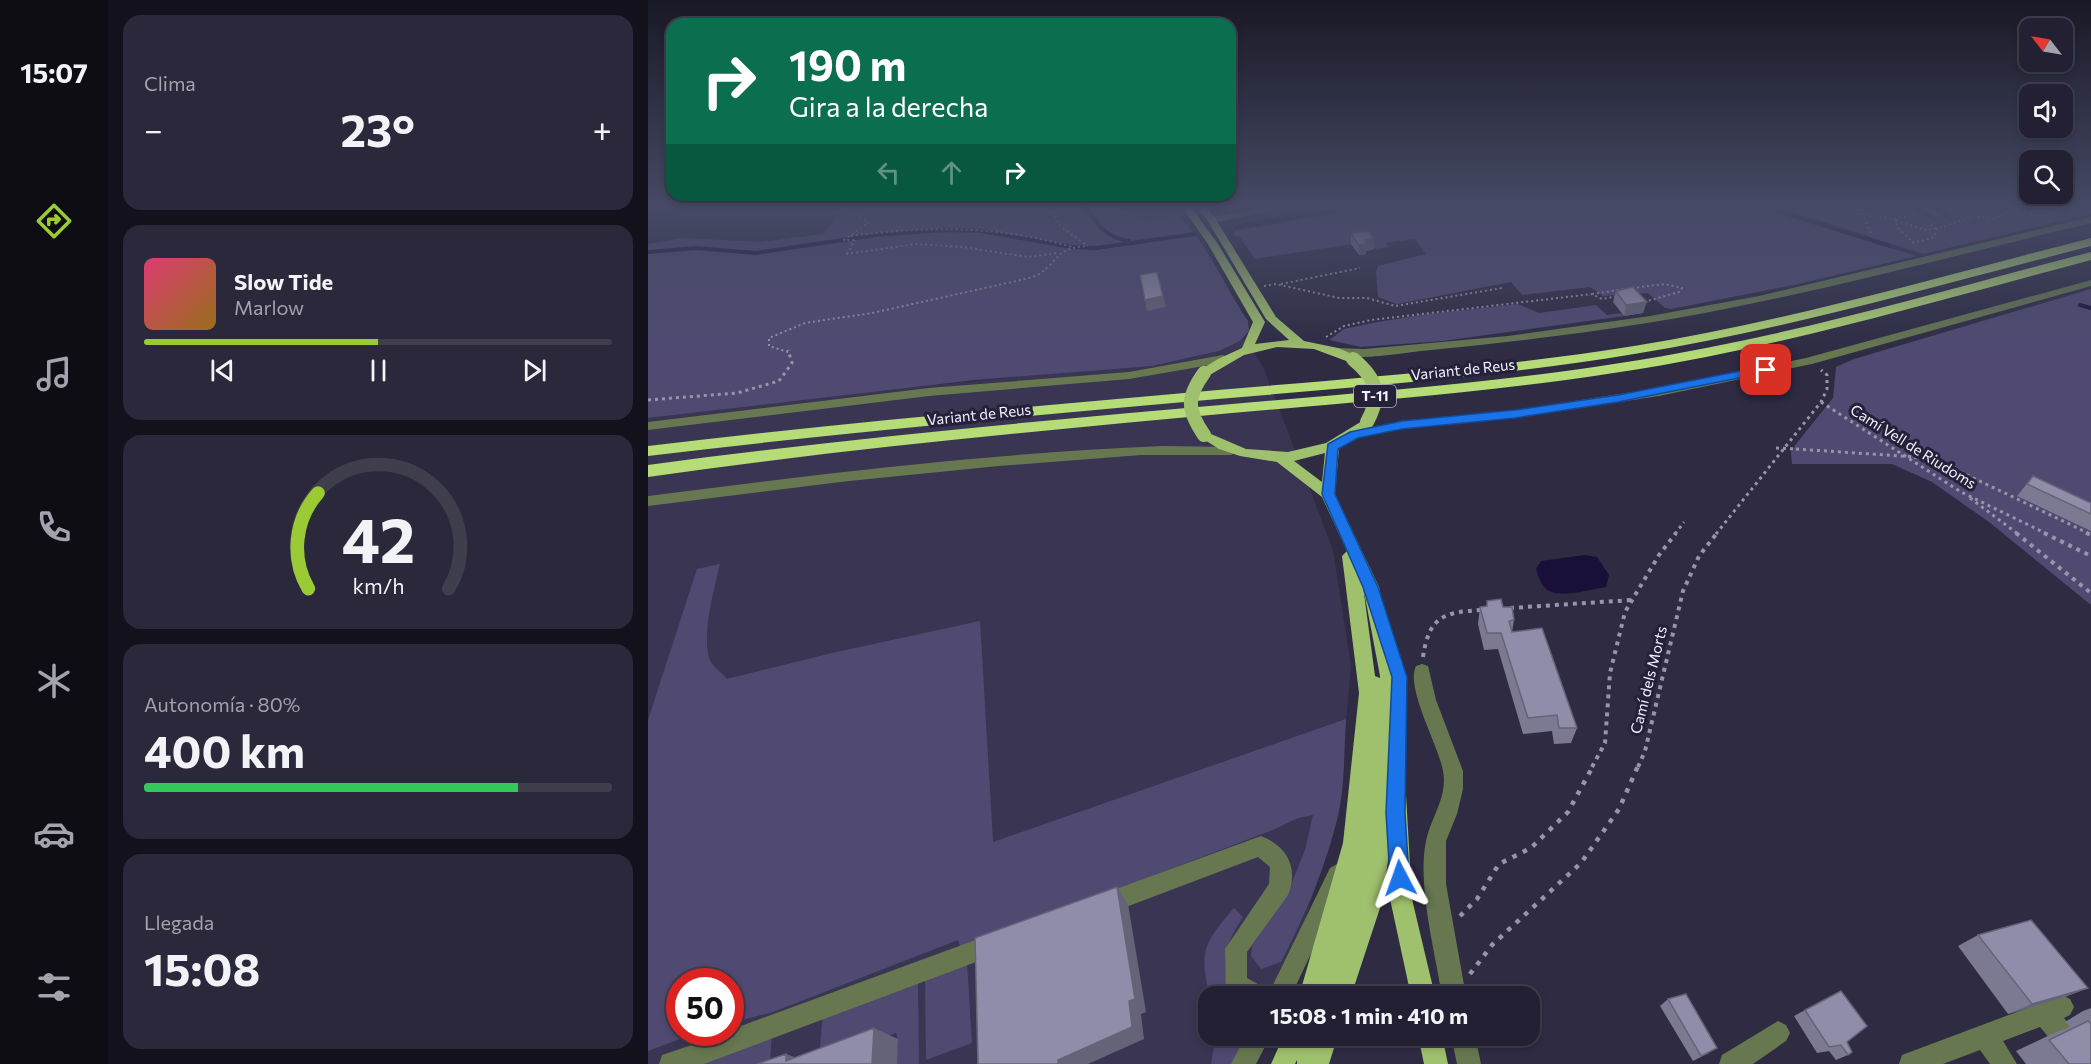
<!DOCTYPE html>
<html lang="es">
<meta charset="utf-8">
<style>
:root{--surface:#222032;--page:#2a283a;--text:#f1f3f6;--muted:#a2a3ac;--line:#3f3e4d;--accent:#9acb35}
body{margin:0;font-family:Commissioner,sans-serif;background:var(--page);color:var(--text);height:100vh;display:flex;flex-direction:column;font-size:22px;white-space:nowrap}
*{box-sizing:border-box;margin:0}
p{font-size:20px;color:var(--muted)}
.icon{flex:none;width:33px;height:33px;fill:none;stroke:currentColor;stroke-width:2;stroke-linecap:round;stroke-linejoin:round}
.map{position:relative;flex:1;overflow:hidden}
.details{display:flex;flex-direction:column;gap:15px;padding:15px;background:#13121c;width:540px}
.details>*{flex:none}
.top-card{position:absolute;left:18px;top:18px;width:570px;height:183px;border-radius:18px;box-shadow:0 3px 9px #0003,0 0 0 2px var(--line);background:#0b6e4f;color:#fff;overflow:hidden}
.needle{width:39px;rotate:301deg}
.tools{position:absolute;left:1371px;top:18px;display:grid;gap:12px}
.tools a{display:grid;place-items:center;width:54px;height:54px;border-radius:12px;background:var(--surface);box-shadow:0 3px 9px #0003,0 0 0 2px var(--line);font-size:30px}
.speed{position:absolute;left:18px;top:968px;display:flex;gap:12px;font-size:30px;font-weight:700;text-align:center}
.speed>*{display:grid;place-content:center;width:78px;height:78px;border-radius:50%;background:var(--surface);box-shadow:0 3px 9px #0003,0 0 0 2px var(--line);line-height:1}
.speed .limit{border:9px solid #d22;background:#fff;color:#111}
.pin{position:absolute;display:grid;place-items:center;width:51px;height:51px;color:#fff;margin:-26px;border-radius:12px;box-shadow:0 3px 9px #0006}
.me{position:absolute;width:66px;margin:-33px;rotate:356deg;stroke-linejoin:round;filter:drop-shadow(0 0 4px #0008)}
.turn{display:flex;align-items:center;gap:21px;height:126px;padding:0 24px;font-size:27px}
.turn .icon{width:78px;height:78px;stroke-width:2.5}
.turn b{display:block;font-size:42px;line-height:51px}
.lanes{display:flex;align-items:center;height:57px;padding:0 24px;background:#0003;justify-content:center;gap:30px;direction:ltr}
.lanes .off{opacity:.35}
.big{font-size:45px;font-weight:700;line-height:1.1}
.details .widget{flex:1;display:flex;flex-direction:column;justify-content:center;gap:9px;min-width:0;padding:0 21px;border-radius:18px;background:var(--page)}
.details .dial{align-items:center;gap:0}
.dial svg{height:156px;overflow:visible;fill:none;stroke:var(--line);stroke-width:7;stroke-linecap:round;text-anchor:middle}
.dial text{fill:var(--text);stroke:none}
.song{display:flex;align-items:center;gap:18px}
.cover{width:72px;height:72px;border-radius:9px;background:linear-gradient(135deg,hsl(340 70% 55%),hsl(40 70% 35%))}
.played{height:6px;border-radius:3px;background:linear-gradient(90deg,var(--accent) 50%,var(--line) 50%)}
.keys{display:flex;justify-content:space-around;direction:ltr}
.heat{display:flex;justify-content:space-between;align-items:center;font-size:33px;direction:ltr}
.charge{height:9px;border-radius:4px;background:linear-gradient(90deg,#34c759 80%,var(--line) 0)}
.trip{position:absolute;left:550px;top:986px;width:342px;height:60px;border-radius:18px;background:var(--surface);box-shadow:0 3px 9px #0003,0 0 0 2px var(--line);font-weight:700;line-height:60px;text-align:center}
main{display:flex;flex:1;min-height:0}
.menu{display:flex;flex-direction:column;width:108px;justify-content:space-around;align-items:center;background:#0e0d14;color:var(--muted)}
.menu .icon{width:42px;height:42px}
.menu .selected{color:var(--accent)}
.menu b{font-size:27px;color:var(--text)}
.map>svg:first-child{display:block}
.built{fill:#3a3553;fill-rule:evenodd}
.green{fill:#504a73}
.water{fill:#1a0f39}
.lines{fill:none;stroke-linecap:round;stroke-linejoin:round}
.stream{stroke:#1a0f39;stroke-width:4}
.path-far3{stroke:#9795a9;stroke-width:2;stroke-dasharray:2 3;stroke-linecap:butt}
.path-far2{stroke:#9795a9;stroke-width:3;stroke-dasharray:3 4;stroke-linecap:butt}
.path-far1{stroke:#9795a9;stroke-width:4;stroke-dasharray:4 5;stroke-linecap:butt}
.path{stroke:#9795a9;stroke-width:4.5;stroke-dasharray:4.5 7;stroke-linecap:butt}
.minor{fill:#677850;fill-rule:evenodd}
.major{fill:#9fc06c;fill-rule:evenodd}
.highway{fill:#b5dc76;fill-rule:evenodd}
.path-bridge{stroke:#9795a9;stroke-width:3;stroke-dasharray:3 4;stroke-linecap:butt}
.major-bridge{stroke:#9fc06c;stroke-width:14}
.wall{fill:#7c7992}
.shaded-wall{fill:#656377}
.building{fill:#908daa;stroke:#656377;stroke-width:1.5}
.route{fill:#1a73e8;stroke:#114b97;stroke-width:1.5}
.labels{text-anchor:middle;stroke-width:6;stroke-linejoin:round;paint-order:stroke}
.shield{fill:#252138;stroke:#b3b1c3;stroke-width:1.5}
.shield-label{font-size:14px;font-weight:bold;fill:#f0efff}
.street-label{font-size:15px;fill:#f0efff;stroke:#252138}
</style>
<main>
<nav class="menu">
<b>15:07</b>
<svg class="icon selected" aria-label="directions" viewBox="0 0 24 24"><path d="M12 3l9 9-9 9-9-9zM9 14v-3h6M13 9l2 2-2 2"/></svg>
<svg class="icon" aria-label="music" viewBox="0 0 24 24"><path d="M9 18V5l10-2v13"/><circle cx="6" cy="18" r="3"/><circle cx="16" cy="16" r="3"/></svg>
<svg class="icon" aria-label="phone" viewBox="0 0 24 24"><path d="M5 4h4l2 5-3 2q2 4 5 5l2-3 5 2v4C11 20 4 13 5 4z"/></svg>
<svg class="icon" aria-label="climate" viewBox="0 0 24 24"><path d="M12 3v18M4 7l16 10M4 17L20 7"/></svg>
<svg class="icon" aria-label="car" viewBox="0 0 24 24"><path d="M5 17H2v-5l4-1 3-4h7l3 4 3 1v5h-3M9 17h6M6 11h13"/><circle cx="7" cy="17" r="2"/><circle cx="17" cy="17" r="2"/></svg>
<svg class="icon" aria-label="filters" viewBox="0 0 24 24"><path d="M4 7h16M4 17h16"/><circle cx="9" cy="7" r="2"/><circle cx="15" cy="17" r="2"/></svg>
</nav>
<section class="details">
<div class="widget"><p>Clima</p>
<div class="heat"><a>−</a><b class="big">23°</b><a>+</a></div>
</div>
<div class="widget">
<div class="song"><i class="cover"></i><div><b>Slow Tide</b><p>Marlow</p></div></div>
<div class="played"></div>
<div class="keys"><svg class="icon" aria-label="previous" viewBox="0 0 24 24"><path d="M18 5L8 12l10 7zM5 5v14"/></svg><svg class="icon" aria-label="pause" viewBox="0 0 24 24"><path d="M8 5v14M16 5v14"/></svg><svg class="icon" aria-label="next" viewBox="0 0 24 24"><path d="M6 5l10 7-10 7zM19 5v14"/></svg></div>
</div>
<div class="widget dial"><svg viewBox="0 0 100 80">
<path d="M14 69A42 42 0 1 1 86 69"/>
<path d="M14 69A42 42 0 0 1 19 20" stroke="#9acb35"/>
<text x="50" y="56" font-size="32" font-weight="700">42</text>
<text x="50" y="72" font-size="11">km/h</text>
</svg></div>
<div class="widget"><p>Autonomía · 80%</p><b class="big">400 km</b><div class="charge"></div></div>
<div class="widget"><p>Llegada</p><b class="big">15:08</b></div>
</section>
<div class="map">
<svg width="1443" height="1064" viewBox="0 0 1443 1064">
<rect width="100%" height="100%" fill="#2e2b43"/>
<!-- built -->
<path class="built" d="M 595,337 L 599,339 L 616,369 L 685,550 L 703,666 L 690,814 L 651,940 L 623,996 L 561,996 L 561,1035 L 602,1035 L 586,1064 L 0,1064 L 0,418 L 197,394 L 418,372 L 504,366 L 571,351 ZM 32,981 L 82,981 L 82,1032 L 32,1032 Z"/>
<!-- green -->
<path class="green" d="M 184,207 L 475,207 C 495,227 504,219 527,213 C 558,239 577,288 600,321 L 601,331 L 592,341 L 571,351 L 504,366 L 327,380 L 0,418 L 0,244 L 36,238 L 113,242 L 175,234 L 186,220 Z
M 725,207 L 1109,207 L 1269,256 L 1146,285 L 1023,309 L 1017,308 L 1000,293 L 955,296 L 942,287 L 874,295 L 863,282 L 749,304 L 730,297 L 728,272 L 730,266 L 778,254 L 767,239 L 737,243 L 741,247 L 726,249 L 721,243 L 710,243 L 607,259 L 591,236 L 587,236 L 586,231 Z
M 1131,207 L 1264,207 L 1261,208 L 1285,220 L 1305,215 L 1293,207 L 1443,207 L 1443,214 L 1275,254 Z
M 1443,289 L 1443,605 L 1341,522 L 1284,482 L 1244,464 L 1144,464 L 1143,452 L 1148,444 L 1185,398 L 1188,367 L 1206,359 Z
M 870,304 L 891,313 L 948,305 L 959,315 L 973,313 L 976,316 L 795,341 L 713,347 L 681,340 L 696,329 L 724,323 L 772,315 Z
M 72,564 C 66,590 54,631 61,658 C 63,665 74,673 79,679 L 184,653 L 332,621 L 345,842 L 698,719 C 696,749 697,786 690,816 C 678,866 657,916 633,962 L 613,969 L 603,956 L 604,946 L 641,890 L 657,850 L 665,815 L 650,818 L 627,829 L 313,949 L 310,940 L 125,1012 L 83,1023 L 82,981 L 32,981 L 32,1032 L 51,1032 L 0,1051 L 0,720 L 49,569 Z
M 586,908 L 595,917 C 575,948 574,960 583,996 L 562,996 C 550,951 557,942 586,908 Z
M 319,963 L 324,1043 L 278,1060 L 277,978 Z
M 265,978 L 270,984 L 271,1064 L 248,1064 L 250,1039 L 248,1033 L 171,1062 L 175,1011 Z
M 124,1030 L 122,1064 L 39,1064 Z
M 568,1035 L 594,1035 L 591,1056 L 586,1064 L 563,1064 Z"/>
<!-- water -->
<path class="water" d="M 937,555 L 949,557 L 961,575 L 958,587 C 941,589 909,601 896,587 C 892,582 890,575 888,569 L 893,561 Z"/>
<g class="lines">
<!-- stream -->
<path class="stream" d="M 438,207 C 449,225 459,238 481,241
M 1118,207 L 1242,246
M 587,227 L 706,207
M 0,252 L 48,248 L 108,253 L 228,235 L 297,230 L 333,231 L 424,247 L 448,248 L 547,234
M 1432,305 L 1443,308"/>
<!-- path-far3 -->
<path class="path-far3" d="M 194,207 L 221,222 L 196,240 L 207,240
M 402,207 L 413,227 L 440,246
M 1167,207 L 1246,219 L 1268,214
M 1203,207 L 1222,213
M 1257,207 L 1266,212
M 1420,208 L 1437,207
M 198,210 L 214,207
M 1367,211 L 1394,216 L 1420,207
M 1214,213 L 1224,236
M 1246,219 L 1250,228 L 1266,243 L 1286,237 L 1289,229
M 1248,220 L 1277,230 L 1287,229
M 1283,225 L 1289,229 L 1325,216 L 1345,219 L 1373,207
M 203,236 C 279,226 350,225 424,247
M 198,254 L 268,244 L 315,247 L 380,257 L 410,253
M 199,254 L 207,240
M 633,284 L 712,268
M 616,286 L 628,284 L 691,298 L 719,298 L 747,306 L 854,288
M 984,288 L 1017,284 L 1034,288 L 1031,292 L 996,302
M 944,294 L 977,289
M 678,337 L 696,326 L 723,320 L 944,294 L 954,299 L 970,296
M 140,352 L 121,346 L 121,338 L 157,323 L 224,313 L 373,280 C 379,278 387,277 391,274 C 414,258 407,248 440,246"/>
<!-- path-far2 -->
<path class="path-far2" d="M 0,400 L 89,393 L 131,381 L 144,363 L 140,350
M 1173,402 L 1313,492 L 1399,534
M 1148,449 L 1253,456
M 1266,457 L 1290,461 L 1442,534
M 1322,498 L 1370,534
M 1027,534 L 1036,522
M 1068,534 L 1173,402 L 1179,389 L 1179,375 L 1173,370"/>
<!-- path-far1 -->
<path class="path-far1" d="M 1368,533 L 1443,593
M 1396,533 L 1443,556
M 1438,533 L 1443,535
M 862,608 L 984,600
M 775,657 C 781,616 796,612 834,610
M 944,767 L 957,743 L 962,673 L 977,612 L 1011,555 L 1028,533
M 990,767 L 997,751 L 1035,591 L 1051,556 L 1069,533"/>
<!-- path -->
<path class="path" d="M 812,916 L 829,899 L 851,864 L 883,848 L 920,812 L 945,766
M 822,974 L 844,945 L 933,863 L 971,809 L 990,766"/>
<!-- minor -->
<path class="minor" d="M 621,207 L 644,207 L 564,223 L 559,220 L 564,217 Z
M 1271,207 L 1283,207 L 1295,215 L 1287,217 Z
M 1443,217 L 1443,223 C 1332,249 1222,279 1111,302 C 1000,326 886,340 773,351 C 755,353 697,363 684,352 L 690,348 L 716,349 L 860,336 L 1002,316 L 1111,296 Z
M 1443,280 L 1443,286 L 1164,364 L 1011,396 L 868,418 L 754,429 L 707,438 L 700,434 L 707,430 L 754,421 L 868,410 L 1011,388 L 1158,358 Z
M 575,355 L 581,359 L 579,362 L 481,379 L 281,396 L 0,430 L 0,422 L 281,388 L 481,372 Z
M 515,446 L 583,447 L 590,451 L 583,455 L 493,455 L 351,466 L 201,481 L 0,506 L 0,496 C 171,474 343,453 515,446 Z
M 774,664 L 780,666 L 788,700 L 815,771 L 815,789 L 809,814 L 798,841 L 798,884 L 818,996 L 794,996 C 787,952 769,884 778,841 C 783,817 800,797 795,771 C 791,746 757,688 768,666 Z
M 613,836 C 639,846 651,868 640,895 L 599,952 L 599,978 L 617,988 L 620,995 L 682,868 L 689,864 L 696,868 L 700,875 L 643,996 L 578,996 L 577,949 L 621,884 L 622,867 L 610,857 L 457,915 L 449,912 L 446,904 L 449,896 Z
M 344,934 L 352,937 L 355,945 L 352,953 L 56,1064 L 11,1064 L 14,1055 L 23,1052 L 82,1032 L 82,1030 Z
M 1414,995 L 1422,999 L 1426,1007 L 1422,1015 L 1416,1018 L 1443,1050 L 1443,1064 L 1423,1064 L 1392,1027 L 1355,1041 L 1369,1064 L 1342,1064 L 1332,1050 L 1295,1064 L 1251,1064 L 1254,1055 Z
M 1130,1021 L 1138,1025 L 1142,1033 L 1138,1041 L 1105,1064 L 1071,1064 L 1074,1055 Z
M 598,1035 L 623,1035 L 608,1064 L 583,1064 Z
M 803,1035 L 827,1035 L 833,1064 L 809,1064 Z"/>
<!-- major -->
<path class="major" d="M 534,207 L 543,207 L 570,244 L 617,322 L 607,344 L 641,340 L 618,319 L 560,221 L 549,207 L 558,207 L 567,218 L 628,317 L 656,341 L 690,348 L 709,356 L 709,362 L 701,362 L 666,349 L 629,347 L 596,355 L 560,376 L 552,376 L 552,370 L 570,359 L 594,348 L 605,322 L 560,244 Z
M 719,418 L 724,419 L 726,422 L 724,425 L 706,439 L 691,448 L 687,494 L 731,587 L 750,676 L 748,786 L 755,788 L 758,795 L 764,899 L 787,996 L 763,996 L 742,899 L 741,855 L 733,905 L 703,996 L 651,996 L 695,843 L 711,693 L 694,556 L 699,551 L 674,497 L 629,462 L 592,456 L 571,449 L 549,435 L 556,431 L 598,449 L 640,452 L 678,443 ZM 677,453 L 674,482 L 646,461 ZM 715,586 L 732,676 L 732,678 L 727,676 Z
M 636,1035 L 690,1035 L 681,1064 L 649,1064 L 649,1060 L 647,1064 L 623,1064 Z
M 770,1035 L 794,1035 L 800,1064 L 776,1064 Z"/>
<!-- highway -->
<path class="highway" d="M 1443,238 L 1443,246 C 1291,285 1141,329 986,354 C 848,377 709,387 570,399 C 380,416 190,433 0,456 L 0,446 C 190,423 380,407 570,390 C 709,378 848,368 986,346 C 1141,321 1291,277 1443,238 Z
M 1443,252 L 1443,260 C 1315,294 1188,331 1058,357 C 902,388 742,399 584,413 C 389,431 194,449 0,477 L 0,465 C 194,439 389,421 584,404 C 742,390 902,379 1058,348 C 1188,323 1315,285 1443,252 Z"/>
<!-- path-bridge -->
<path class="path-bridge" d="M 1128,448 L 1148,449
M 1253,456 L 1266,457"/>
<!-- major-bridge -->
<path class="major-bridge" d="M 705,359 C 729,379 734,394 719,422
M 556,373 C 538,398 539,410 556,435"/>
</g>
<!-- wall -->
<path class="wall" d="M 703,234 L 726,238 L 726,249 L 718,251 L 718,254 L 711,255 L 703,244 Z
M 968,291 L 995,313 L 976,316 L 965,302 Z
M 1385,476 L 1443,503 L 1443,531 L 1369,496 Z
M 832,607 L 855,607 L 866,620 L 864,632 L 929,728 L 923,743 L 906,744 L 904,731 L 875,734 L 850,649 L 836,650 L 830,624 Z
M 1330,935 L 1440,988 L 1414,998 L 1360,1014 L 1310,946 Z
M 1020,999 L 1061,1053 L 1045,1061 L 1012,1006 Z
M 1443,1008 L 1443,1064 L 1378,1064 L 1368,1051 L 1406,1033 L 1422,1027 L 1417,1022 L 1435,1011 Z
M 1157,1010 L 1199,1042 L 1200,1055 L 1188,1060 L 1181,1051 L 1169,1053 L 1146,1016 Z"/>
<!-- shaded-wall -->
<path class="shaded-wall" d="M 726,238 L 726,249 L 718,251 L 718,254 L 711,255 L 711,245 L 717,240 Z
M 515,296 L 518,307 L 499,311 L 497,300 Z
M 999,302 L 995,313 L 976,316 L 978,305 Z
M 469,887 L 480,904 L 498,1012 L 493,1014 L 496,1039 L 440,1064 L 410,1064 L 410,1060 L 481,1001 Z
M 1440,988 L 1414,998 L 1360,1014 L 1384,1004 Z
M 226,1028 L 250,1039 L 249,1064 L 224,1064 Z
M 138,1054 L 166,1064 L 138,1061 Z"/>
<!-- building -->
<path class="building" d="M 710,232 L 721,232 L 726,238 L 717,240 L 718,244 L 711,245 L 703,234 Z
M 509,272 L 515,296 L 497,300 L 492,275 Z
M 985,287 L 999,302 L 978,305 L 968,291 Z
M 1385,476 L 1443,503 L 1443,514 L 1379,484 Z
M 853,599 L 855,607 L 864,607 L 866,620 L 861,621 L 864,632 L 894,628 L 929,728 L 911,728 L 909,715 L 880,718 L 853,633 L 839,633 L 832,607 L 839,606 L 839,601 Z
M 469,887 L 487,999 L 481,1001 L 484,1027 L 410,1060 L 410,1064 L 330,1064 L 327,938 Z
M 1383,920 L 1440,988 L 1384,1004 L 1330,935 Z
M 1193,991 L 1219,1026 L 1199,1042 L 1204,1052 L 1200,1055 L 1193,1045 L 1181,1047 L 1157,1010 Z
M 1038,994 L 1069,1048 L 1053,1056 L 1020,999 Z
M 1440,1021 L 1443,1024 L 1443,1064 L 1421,1064 L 1401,1040 Z
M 226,1028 L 224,1064 L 109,1064 L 138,1054 L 138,1061 Z"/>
<!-- sky -->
<linearGradient id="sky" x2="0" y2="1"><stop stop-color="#191825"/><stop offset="0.58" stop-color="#464a66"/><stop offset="1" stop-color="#464a66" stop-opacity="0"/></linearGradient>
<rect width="1443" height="356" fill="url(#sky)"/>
<!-- route -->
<path class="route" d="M 1118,366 L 1121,367 L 1121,372 L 970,402 L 867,418 L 754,429 L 710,438 L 690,449 L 687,494 L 730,587 L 759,677 L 757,813 L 761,878 L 758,884 L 752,887 L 745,884 L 742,878 L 738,813 L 744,677 L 715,587 L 674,494 L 680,444 L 702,432 L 754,421 L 867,410 L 970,395 Z"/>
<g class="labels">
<!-- shield labels -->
<rect class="shield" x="706" y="385" width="42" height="22" rx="4.5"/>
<g class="shield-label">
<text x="727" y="401">T-11</text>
</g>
<!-- street labels -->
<g class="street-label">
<text transform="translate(815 370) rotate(-6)" y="5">Variant de Reus</text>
<text transform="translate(331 415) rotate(-6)" y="5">Variant de Reus</text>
<text transform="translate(1265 447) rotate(32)" y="5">Camí Vell de Riudoms</text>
<text transform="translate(1001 680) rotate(-76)" y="5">Camí dels Morts</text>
</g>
</g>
</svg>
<div class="tools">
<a><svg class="needle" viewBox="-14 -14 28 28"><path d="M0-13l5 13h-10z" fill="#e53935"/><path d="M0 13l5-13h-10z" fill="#a2a3ac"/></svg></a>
<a><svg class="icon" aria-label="sound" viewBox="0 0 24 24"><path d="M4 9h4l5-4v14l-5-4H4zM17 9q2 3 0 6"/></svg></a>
<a><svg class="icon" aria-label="search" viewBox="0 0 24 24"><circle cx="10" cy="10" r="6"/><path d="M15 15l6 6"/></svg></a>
</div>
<div class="speed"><div class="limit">50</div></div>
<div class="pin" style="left:1118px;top:370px;background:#d93025"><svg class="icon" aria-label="arrive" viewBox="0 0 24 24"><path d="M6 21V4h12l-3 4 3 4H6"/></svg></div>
<svg class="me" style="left:752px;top:878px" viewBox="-20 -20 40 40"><path d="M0-17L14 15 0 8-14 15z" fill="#1a73e8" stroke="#fff" stroke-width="4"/></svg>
<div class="trip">15:08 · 1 min · 410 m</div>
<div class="top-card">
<div class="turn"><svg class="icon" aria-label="right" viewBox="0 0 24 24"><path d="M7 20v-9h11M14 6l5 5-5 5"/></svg><div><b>190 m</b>Gira a la derecha</div></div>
<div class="lanes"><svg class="icon off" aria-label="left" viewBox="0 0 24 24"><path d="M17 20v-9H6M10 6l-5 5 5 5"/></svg><svg class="icon off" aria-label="ahead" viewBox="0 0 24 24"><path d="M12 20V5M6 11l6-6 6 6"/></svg><svg class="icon" aria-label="right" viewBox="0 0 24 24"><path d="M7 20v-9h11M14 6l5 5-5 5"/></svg></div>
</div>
</div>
</main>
